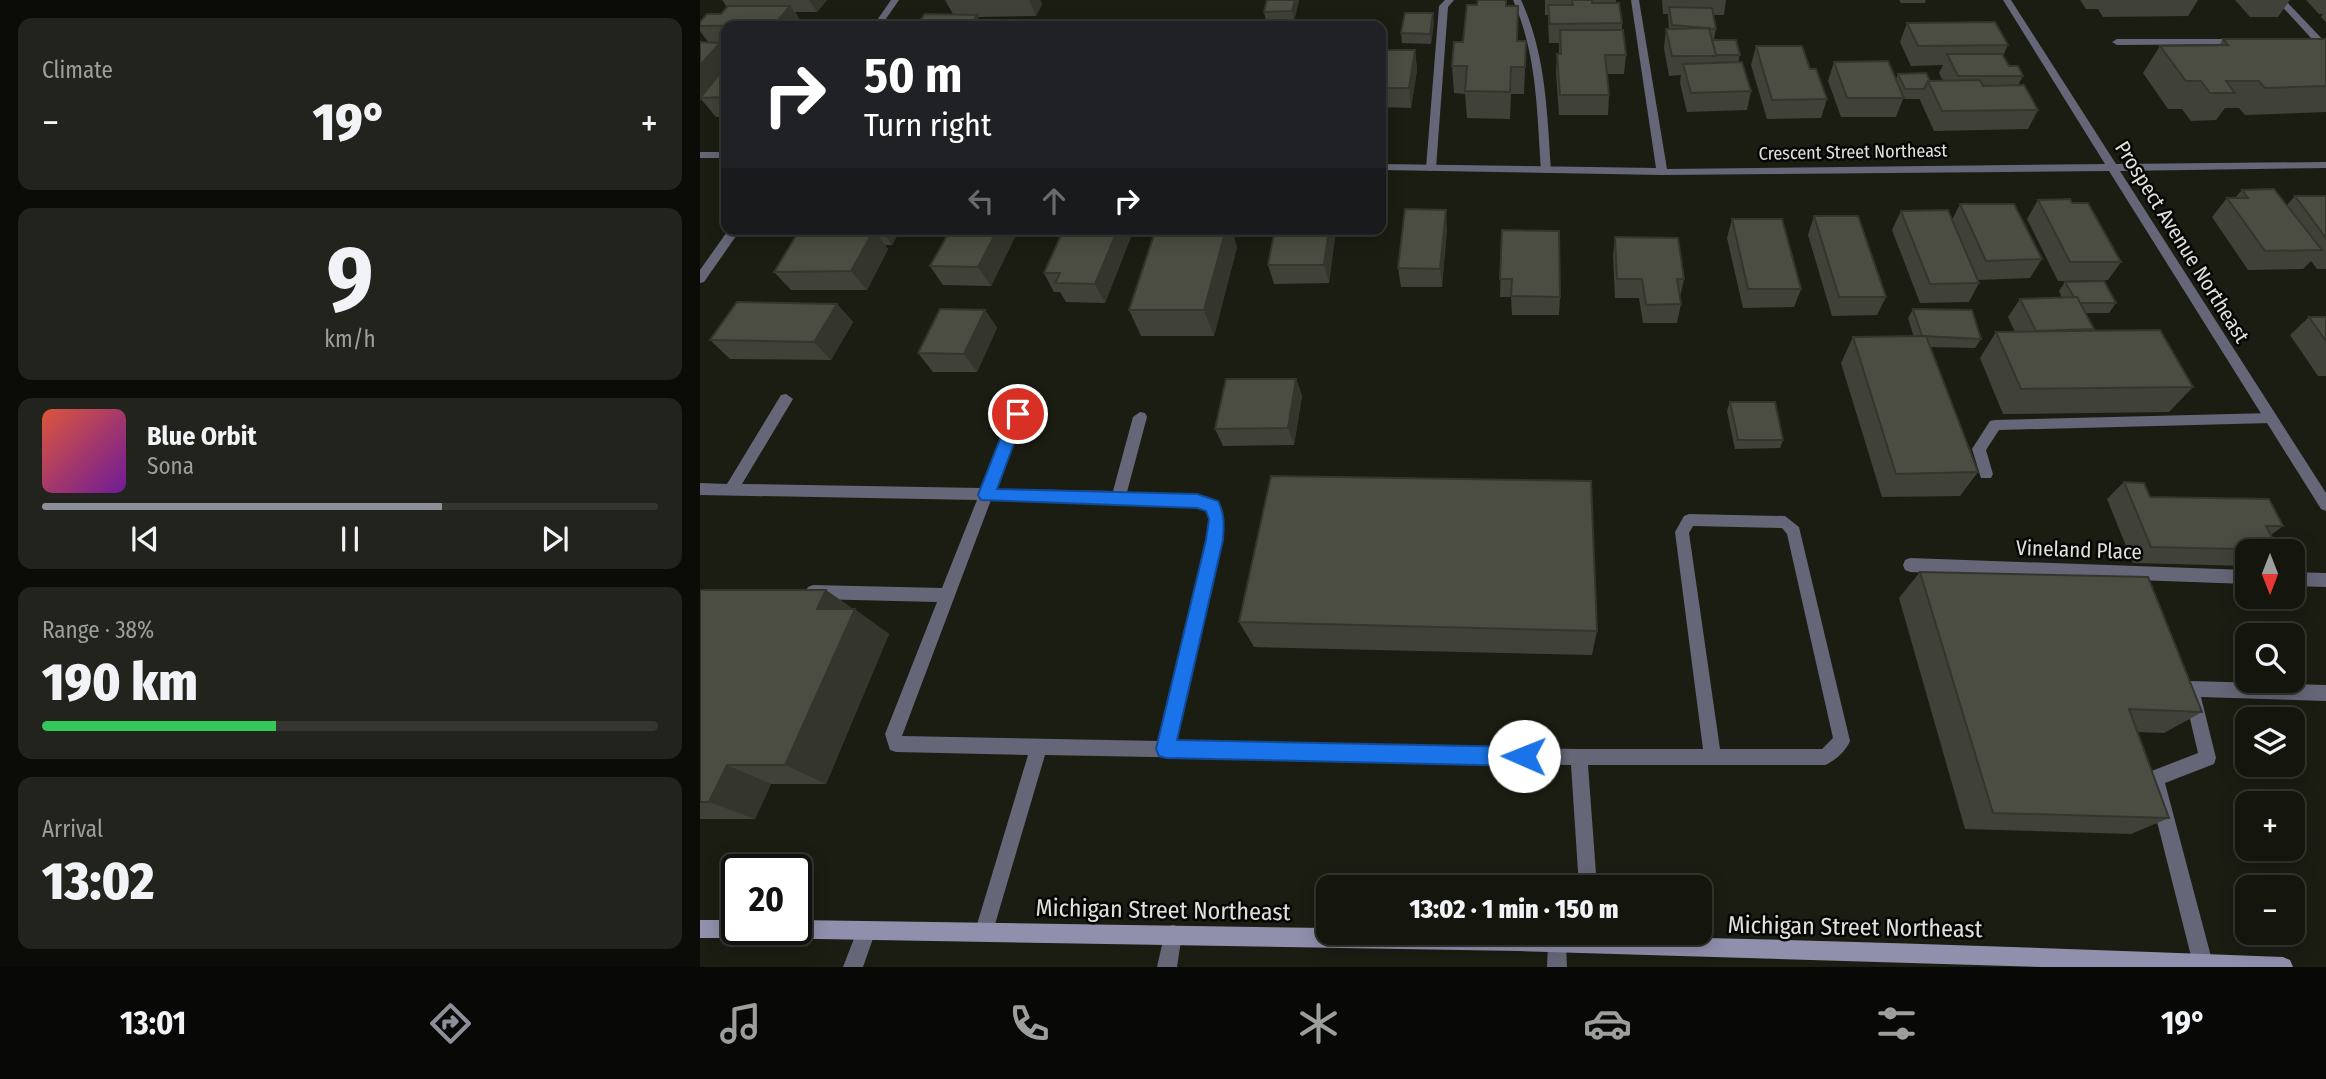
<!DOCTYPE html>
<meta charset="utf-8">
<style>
:root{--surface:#14160e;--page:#21231c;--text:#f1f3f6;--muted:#9d9f9e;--line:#33352e;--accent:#8c9099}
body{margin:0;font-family:"Fira Sans Condensed",sans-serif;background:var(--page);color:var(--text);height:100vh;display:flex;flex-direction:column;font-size:26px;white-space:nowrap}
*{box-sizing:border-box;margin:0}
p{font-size:23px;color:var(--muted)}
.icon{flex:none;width:38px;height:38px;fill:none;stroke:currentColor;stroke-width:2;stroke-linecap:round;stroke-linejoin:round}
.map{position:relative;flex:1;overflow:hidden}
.sheet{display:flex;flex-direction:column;gap:18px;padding:18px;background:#0b0c08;width:700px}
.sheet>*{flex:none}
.guide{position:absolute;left:21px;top:21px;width:665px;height:214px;border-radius:14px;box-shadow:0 4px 18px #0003,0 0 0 2px var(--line);background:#202124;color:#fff;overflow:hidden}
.needle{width:46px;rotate:180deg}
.tools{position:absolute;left:1535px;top:539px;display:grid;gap:14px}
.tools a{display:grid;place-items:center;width:70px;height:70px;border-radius:14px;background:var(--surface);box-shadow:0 4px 18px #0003,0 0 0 2px var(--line);font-size:35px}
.speed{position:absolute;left:21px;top:854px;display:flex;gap:14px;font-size:35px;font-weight:700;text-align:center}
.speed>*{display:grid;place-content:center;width:91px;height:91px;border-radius:50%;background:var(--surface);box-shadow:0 4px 18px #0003,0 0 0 2px var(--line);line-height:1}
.speed .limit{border:4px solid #111;border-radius:10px;background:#fff;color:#111}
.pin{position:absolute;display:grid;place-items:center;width:60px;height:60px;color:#fff;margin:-30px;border:4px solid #fff;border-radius:50%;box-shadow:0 2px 7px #0007}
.me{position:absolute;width:77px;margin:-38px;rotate:271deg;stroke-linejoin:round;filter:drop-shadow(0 0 5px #0008)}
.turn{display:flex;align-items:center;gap:24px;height:147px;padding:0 28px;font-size:32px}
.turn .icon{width:91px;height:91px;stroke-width:2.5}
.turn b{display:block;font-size:49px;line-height:60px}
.lanes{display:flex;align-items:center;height:66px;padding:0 28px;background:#0003;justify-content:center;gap:35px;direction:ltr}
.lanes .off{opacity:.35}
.big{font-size:52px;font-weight:800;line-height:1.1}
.sheet .tile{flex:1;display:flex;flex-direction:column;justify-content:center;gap:10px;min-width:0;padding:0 24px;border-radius:14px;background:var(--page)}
.sheet .dial{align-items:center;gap:0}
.dial b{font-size:91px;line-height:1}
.song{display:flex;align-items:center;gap:21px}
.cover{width:84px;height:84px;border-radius:10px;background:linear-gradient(135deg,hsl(10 70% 55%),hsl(280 70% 35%))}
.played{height:7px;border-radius:4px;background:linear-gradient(90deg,var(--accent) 65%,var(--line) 65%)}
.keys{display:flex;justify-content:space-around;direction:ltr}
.heat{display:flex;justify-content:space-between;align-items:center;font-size:38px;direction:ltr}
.charge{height:10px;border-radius:5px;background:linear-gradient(90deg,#34c759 38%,var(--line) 0)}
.trip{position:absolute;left:616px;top:875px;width:396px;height:70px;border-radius:14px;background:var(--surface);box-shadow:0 4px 18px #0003,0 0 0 2px var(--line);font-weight:800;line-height:70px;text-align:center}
.tabs{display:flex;height:112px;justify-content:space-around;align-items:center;background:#080906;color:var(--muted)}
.tabs .icon{width:49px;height:49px}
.tabs .on{color:var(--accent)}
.tabs b{font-size:32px;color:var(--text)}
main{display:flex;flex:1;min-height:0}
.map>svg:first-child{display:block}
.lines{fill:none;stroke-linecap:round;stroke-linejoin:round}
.service{fill:#656677;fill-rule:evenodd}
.minor{fill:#656677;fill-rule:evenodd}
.tertiary{fill:#656677;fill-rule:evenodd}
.secondary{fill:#9090ad;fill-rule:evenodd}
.wall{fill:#404239}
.shaded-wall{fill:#34362e}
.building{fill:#4b4d42;stroke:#34362e;stroke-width:2}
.route{fill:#1a73e8;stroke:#114b97;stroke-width:2}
.labels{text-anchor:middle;stroke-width:5;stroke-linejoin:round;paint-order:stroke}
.far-street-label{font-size:18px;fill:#e0e1db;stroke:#060704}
.street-label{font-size:21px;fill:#e0e1db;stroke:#060704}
.near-street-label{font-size:24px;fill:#e0e1db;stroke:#060704}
</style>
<main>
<section class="sheet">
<div class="tile"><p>Climate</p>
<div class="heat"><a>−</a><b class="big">19°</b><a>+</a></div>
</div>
<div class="tile dial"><b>9</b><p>km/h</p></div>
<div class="tile">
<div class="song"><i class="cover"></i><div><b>Blue Orbit</b><p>Sona</p></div></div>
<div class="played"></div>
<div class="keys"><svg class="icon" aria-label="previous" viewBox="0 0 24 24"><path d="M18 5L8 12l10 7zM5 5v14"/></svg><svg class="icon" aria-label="pause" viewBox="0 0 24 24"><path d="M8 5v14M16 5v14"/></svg><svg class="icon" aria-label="next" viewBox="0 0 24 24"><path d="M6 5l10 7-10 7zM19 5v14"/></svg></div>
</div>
<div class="tile"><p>Range · 38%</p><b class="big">190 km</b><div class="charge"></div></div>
<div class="tile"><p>Arrival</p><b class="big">13:02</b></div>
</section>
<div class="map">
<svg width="1626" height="967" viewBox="0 0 1626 967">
<rect width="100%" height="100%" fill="#1b1d13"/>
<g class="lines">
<!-- service -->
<path class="service" d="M 745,0 L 754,0 L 748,7 L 736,168 L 731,171 L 726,168 L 739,6 Z
M 813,0 L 821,0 C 846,54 847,112 851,170 L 846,173 L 841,170 C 837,112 837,54 813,0 Z
M 1541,39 L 1544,40 L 1544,44 L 1417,45 L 1412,42 L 1417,39 Z
M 86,394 L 93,399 L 42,484 L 282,488 L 311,414 L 318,409 L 325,414 L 296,489 L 413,491 L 433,417 L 440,412 L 445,413 L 447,417 L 427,492 L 497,495 L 517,502 L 524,519 L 476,741 L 879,749 L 1003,749 L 975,532 L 984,516 L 989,514 L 1085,516 L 1099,527 L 1150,741 C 1146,751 1135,761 1125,765 L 888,765 L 897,887 L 879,887 L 871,765 L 345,755 L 293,931 L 291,938 L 284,940 L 277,938 L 275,931 L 328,755 L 196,752 L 190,750 L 185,734 L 237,602 L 113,599 L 108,597 L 105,592 L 108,587 L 113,585 L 242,588 L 277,500 L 0,495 L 0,483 L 27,484 L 81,395 ZM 291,500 L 497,507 L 506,510 L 510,519 L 507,540 L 460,741 L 202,736 ZM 993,526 L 1082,528 L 1087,534 L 1133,738 L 1122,749 L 1020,749 L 989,533 Z
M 1571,413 L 1578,418 L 1571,423 L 1299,430 L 1286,450 L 1293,474 L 1291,478 L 1281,478 L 1272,449 L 1290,421 L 1295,420 Z
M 1491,681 L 1626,685 L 1626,701 L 1501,697 L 1516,758 L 1514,764 L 1465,783 L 1513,964 L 1511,967 L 1495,967 L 1493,964 L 1446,778 L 1449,772 L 1498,753 L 1483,689 L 1485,684 Z
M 167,921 L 174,923 L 176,930 L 163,967 L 143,967 L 160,923 Z
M 857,935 L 864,937 L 866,944 L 867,967 L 847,967 L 848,944 L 850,937 Z"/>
<!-- minor -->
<path class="minor" d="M 931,0 L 939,0 L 967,169 L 1405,164 L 1303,0 L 1311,0 L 1416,164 L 1626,162 L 1626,168 L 1420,171 L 1626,493 L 1626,511 L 1621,509 L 1409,171 L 962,175 L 681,170 L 681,164 L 956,168 Z
M 1576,0 L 1585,0 L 1626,43 L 1626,52 L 1623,51 Z
M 0,152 L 26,152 L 26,158 L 0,158 Z
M 1210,558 L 1547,570 L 1547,584 L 1210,572 L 1205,570 L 1203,565 L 1205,560 Z
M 1592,572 L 1626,573 L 1626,587 L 1592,586 Z
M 473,925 L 480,927 L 482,934 L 477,967 L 457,967 L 466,927 Z"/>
<!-- tertiary -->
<path class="tertiary" d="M 191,0 L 199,0 L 181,26 L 173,26 Z
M 29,229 L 41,229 L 4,282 L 0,283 L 0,270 Z"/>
<!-- secondary -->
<path class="secondary" d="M 0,920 L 37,920 L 37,929 L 96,929 L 96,920 L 628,928 L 628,933 C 947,933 1265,945 1583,957 L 1590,960 L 1593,967 L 1343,967 L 819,951 L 55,938 L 48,936 L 46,930 L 44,936 L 37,938 L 0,938 Z"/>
</g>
<!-- wall -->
<path class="wall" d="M 22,0 L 127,0 L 117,12 L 95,12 L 103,25 L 102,26 L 26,26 L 26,45 L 22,45 L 26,51 L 26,117 L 16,117 L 1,99 L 0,101 L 9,43 L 0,31 L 0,22 L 21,14 L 27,7 Z
M 245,0 L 340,0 L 342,4 L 336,16 L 278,17 L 253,14 Z
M 567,0 L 599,0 L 594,21 L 566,22 L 564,12 Z
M 845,0 L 916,0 L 916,3 L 922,23 L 922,30 L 926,55 L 924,74 L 907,74 L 909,95 L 908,115 L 859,115 L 856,73 L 857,54 L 859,54 L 859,43 L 849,43 L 848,15 L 845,15 Z
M 962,0 L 1026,0 L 1024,15 L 1013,15 L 1016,29 L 1014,39 L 1012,39 L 1012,40 L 1040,55 L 1038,62 L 1051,91 L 1047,110 L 987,112 L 980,83 L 981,75 L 969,76 L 964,48 L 966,29 L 969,29 L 968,14 L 963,14 Z
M 1199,0 L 1226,0 L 1225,3 L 1201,3 Z
M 1380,0 L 1498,0 L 1488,16 L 1403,17 L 1398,9 L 1386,9 Z
M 1535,0 L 1590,0 L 1578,17 L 1550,17 Z
M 1606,0 L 1626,0 L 1626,22 L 1621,17 L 1623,14 L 1619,14 Z
M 777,5 L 807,6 L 817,41 L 826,41 L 824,94 L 811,94 L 810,119 L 767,118 L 765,94 L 754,93 L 752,66 L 763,42 Z
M 734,23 L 731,44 L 702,43 L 701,33 Z
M 1207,23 L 1308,45 L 1303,56 L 1309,66 L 1323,76 L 1318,85 L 1338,110 L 1328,129 L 1234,131 L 1220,100 L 1220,99 L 1203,99 L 1196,117 L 1141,117 L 1128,81 L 1134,62 L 1196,79 L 1198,74 L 1230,81 L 1243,81 L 1239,73 L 1243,65 L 1211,66 L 1200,42 Z
M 1523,39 L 1626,39 L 1626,112 L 1545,115 L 1539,108 L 1525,108 L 1516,120 L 1491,121 L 1482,109 L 1468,109 L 1443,73 L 1460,46 L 1519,46 Z
M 1056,46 L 1110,69 L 1127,99 L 1121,118 L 1067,119 L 1051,65 Z
M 681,50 L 715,50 L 717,70 L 711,108 L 681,107 Z
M 1542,190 L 1587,205 L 1595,196 L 1626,196 L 1626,269 L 1617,269 L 1611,261 L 1603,269 L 1548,270 L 1512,217 L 1527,198 L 1535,198 Z
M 1338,200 L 1372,203 L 1421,262 L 1408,280 L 1358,281 L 1327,219 Z
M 1260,204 L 1342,259 L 1330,278 L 1278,280 L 1279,283 L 1269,302 L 1220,303 L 1192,230 L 1201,211 L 1252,220 Z
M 1114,216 L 1186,297 L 1177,315 L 1132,316 L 1108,235 Z
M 1032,219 L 1101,289 L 1094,307 L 1043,308 L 1027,238 Z
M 91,229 L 201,229 L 192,245 L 185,245 L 188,249 L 167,290 L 91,290 L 74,272 L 96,236 Z
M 319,229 L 291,286 L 243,285 L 230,266 Z
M 434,229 L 405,303 L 366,302 L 360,292 L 354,292 L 344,273 Z
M 575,229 L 636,229 L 629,283 L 574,284 L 568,265 Z
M 747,229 L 742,287 L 701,287 L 698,268 Z
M 802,230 L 860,297 L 859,315 L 812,315 L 811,297 L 800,297 Z
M 915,237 L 984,279 L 980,297 L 981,304 L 977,323 L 943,323 L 939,298 L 915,298 L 913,256 Z
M 537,247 L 514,336 L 441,336 L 429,310 Z
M 1365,282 L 1416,303 L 1409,313 L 1385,313 L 1394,329 L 1393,331 L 1493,387 L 1469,412 L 1303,414 L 1280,358 L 1296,332 L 1315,332 L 1308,317 L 1320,299 L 1362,298 L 1359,291 Z
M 137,304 L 153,322 L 131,360 L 30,359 L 10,340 Z
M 1213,309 L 1281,339 L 1275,348 L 1230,347 L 1278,472 L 1260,496 L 1182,497 L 1141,363 L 1153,337 L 1214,337 L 1208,318 Z
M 285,310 L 297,328 L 277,372 L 233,372 L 218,353 Z
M 1609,317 L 1626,317 L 1626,376 L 1618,376 L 1590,335 Z
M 596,379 L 602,396 L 594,445 L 523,446 L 515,429 Z
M 1030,402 L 1083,440 L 1080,448 L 1035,449 L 1027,411 Z
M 1424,482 L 1450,497 L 1583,526 L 1571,535 L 1579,550 L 1547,551 L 1547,566 L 1433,563 L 1407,499 Z
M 1220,572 L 1502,712 L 1464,733 L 1437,732 L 1469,818 L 1431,834 L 1265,829 L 1199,598 Z
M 0,590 L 126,590 L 189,634 L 126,784 L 71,784 L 55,819 L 0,819 Z
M 539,622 L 897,631 L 892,655 L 554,647 Z"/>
<!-- shaded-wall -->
<path class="shaded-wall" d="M 109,0 L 127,0 L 117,12 Z
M 329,0 L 340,0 L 342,4 L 336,16 Z
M 595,0 L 599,0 L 594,21 L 592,11 Z
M 90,6 L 103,25 L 102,26 L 75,26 L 74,25 Z
M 733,13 L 734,23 L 731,44 L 730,34 Z
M 277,15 L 283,26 L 270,26 Z
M 20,43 L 26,51 L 26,71 L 0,98 L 1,99 L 0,101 L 0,65 Z
M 715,50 L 717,70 L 711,108 L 709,88 Z
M 746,210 L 747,229 L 742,287 L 740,269 Z
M 181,229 L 201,229 L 192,245 Z
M 298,229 L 319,229 L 291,286 L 278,267 Z
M 418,229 L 434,229 L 405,303 L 395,284 Z
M 517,229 L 532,229 L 537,247 L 514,336 L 504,310 Z
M 629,229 L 636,229 L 629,283 L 624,265 Z
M 174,230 L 188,249 L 167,290 L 151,271 Z
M 137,304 L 153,322 L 131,360 L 114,342 Z
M 285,310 L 297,328 L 277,372 L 264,354 Z
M 596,379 L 602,396 L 594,445 L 588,428 Z
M 126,590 L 155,611 L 155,609 L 189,634 L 126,784 L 85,765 L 117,609 Z
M 27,765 L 71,784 L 55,819 L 9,802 Z"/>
<!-- building -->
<path class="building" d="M 567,0 L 595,0 L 592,11 L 564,12 Z
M 778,0 L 806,0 L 806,6 L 818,6 L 817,41 L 826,41 L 825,67 L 811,67 L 810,92 L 765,91 L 767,66 L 752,66 L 754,42 L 763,42 L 767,5 L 777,5 Z
M 872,0 L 892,0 L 892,3 L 919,3 L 922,23 L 850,24 L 848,5 L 873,5 Z
M 28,6 L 90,6 L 74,25 L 0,26 L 0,22 L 7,14 L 21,14 Z
M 969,7 L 1012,8 L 1016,29 L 972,25 Z
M 705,13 L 733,13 L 730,34 L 701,33 Z
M 225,14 L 277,15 L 270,26 L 215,26 Z
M 1295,22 L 1308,45 L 1218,46 L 1207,23 Z
M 1009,28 L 1016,56 L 972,56 L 966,29 Z
M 860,30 L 923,30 L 926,55 L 905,55 L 909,95 L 860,95 L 857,54 L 861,54 Z
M 1523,39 L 1626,39 L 1626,86 L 1565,88 L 1559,81 L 1526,81 L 1535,93 L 1510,93 L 1501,81 L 1486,81 L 1460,46 L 1528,45 Z
M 1012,40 L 1036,40 L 1040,55 L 1016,55 Z
M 0,42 L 20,43 L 0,65 Z
M 1056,46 L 1102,46 L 1110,69 L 1116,69 L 1127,99 L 1072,100 Z
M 681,50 L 715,50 L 709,88 L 681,88 Z
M 1247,54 L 1302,54 L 1309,66 L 1318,66 L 1323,76 L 1258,76 Z
M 1188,61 L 1204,98 L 1147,98 L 1134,62 Z
M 1042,62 L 1051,91 L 991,93 L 983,64 Z
M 26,66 L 26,97 L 0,98 Z
M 1226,73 L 1230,81 L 1228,81 L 1224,89 L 1205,89 L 1198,74 Z
M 1280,80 L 1283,86 L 1324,85 L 1338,110 L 1242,111 L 1228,81 Z
M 1574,189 L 1622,250 L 1565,251 L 1527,198 L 1548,198 L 1542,190 Z
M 1595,196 L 1626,196 L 1626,238 Z
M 1370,199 L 1372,203 L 1388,203 L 1421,262 L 1370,262 L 1338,200 Z
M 1260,204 L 1314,204 L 1342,259 L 1286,261 Z
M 705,209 L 746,210 L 740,269 L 698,268 Z
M 1248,210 L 1279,283 L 1230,284 L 1201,211 Z
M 1114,216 L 1158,216 L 1186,297 L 1139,297 Z
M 1032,219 L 1082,219 L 1101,289 L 1048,289 Z
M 251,229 L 298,229 L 278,267 L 230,266 Z
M 364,229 L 418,229 L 395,284 L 355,283 L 360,273 L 344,273 Z
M 456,229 L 526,229 L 504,310 L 429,310 Z
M 575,229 L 629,229 L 624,265 L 568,265 Z
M 174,230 L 151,271 L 74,272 L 99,231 Z
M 802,230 L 859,231 L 860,297 L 811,296 L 812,279 L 800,279 Z
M 915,237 L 978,238 L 984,279 L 977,279 L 981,304 L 946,305 L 942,279 L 917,279 Z
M 1404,281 L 1416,303 L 1380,303 L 1377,297 L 1374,297 L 1365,282 Z
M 1377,297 L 1394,329 L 1336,331 L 1320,299 Z
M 37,302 L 137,304 L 114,342 L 10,340 Z
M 240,309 L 285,310 L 264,354 L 218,353 Z
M 1213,309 L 1272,310 L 1281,339 L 1222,336 Z
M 1609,317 L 1626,317 L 1626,341 Z
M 1460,330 L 1493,387 L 1321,389 L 1296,332 Z
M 1226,336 L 1278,472 L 1196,474 L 1153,337 Z
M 526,379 L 596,379 L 588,428 L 515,429 Z
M 1030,402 L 1075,402 L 1083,440 L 1038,440 Z
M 571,476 L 891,481 L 897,631 L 539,622 Z
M 1424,482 L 1444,483 L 1450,497 L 1569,499 L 1583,526 L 1566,526 L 1579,550 L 1451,547 Z
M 1220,572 L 1448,577 L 1502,712 L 1429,709 L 1469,818 L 1293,813 Z
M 0,590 L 126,590 L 117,609 L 155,609 L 85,765 L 27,765 L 9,802 L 0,802 Z"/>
<!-- route -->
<path class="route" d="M 318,408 L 325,414 L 297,489 L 497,494 L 518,501 C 525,515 524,525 523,540 L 477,740 L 824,747 L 831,749 L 834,756 L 831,763 L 824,766 L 466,758 L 459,756 L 456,749 L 506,540 L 509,519 L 506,511 L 497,508 L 281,500 L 278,495 L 310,414 Z"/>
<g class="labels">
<!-- far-street labels -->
<g class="far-street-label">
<text transform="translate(1153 152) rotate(-1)" y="6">Crescent Street Northeast</text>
</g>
<!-- street labels -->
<g class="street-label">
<text transform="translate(1482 242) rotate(58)" y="7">Prospect Avenue Northeast</text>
<text transform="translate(1379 550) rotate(2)" y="7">Vineland Place</text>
</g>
<!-- near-street labels -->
<g class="near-street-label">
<text transform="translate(463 910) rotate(1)" y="8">Michigan Street Northeast</text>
<text transform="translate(1155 927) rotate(1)" y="8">Michigan Street Northeast</text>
</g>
</g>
</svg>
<div class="tools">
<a><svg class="needle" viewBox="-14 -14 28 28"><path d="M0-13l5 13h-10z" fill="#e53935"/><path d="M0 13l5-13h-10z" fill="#9d9f9e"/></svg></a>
<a><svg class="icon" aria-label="search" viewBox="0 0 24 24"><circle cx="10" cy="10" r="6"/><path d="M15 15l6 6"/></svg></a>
<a><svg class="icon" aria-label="layers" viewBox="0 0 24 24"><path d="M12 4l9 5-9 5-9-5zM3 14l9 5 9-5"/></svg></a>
<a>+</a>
<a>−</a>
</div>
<div class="speed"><div class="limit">20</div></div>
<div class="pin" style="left:318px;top:414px;background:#d93025"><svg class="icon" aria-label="arrive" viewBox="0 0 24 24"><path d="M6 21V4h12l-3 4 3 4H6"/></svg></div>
<svg class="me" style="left:824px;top:756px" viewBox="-20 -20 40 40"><circle r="19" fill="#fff"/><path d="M0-13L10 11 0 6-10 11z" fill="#1a73e8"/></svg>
<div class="trip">13:02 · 1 min · 150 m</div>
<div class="guide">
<div class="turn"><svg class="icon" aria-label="right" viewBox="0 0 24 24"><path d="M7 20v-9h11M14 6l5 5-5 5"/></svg><div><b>50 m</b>Turn right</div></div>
<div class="lanes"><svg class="icon off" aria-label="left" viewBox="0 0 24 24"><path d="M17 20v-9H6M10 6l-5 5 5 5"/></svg><svg class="icon off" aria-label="ahead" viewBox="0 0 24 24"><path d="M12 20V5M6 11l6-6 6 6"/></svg><svg class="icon" aria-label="right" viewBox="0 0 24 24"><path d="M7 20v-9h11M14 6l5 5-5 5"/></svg></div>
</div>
</div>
</main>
<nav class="tabs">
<b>13:01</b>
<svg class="icon on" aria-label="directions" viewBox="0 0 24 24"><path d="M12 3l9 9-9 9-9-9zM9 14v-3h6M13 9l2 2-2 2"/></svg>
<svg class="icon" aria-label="music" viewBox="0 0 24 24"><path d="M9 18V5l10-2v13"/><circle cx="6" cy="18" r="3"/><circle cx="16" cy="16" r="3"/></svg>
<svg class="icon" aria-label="phone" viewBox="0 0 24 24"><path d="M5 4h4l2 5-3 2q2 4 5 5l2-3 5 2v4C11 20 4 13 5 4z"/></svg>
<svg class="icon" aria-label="climate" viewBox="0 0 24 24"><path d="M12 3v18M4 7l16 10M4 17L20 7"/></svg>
<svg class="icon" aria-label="car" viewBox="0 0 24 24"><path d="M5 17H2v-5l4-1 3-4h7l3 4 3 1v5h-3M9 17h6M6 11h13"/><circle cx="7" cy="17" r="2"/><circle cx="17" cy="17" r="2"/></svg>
<svg class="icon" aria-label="filters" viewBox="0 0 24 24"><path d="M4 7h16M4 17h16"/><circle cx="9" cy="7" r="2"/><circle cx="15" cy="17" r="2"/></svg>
<b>19°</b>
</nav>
